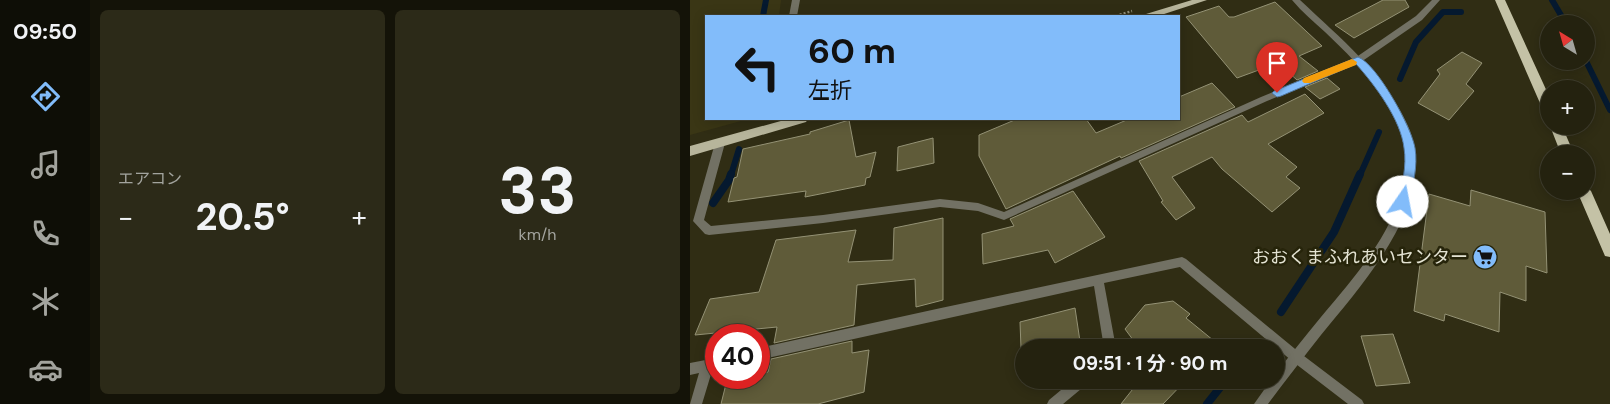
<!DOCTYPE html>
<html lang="ja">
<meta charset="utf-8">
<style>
:root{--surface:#24220f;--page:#2c2a18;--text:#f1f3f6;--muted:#a3a49e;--line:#413f2f;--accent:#82bcfa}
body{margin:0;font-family:"DM Sans","Noto Sans JP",sans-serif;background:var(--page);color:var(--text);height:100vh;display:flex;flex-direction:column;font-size:19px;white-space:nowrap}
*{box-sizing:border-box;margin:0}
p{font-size:16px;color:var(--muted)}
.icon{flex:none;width:28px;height:28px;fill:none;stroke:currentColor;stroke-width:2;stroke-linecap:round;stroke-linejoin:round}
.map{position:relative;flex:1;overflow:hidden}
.sheet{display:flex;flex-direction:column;gap:10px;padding:10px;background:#141308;width:600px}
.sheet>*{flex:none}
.banner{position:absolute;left:15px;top:15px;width:475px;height:105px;border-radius:0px;box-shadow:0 2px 12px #0003,0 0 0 1px var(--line);background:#82bcfa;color:#111;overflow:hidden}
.needle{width:32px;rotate:323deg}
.tools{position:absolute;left:850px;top:15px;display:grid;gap:10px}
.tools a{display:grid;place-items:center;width:55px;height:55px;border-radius:50%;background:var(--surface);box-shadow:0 2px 12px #0003,0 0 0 1px var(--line);font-size:25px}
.speed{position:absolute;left:15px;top:324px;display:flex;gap:10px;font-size:25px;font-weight:700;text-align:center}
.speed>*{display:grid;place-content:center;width:65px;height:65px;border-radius:50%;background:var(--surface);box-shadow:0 2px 12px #0003,0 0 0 1px var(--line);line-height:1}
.speed .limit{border:8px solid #d22;background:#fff;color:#111}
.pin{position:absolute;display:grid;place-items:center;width:42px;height:42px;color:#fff;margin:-51px -21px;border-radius:50% 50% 50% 0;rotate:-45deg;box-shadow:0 0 5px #0007}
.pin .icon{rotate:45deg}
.me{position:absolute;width:55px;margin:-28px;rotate:12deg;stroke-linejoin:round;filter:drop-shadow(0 0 4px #0008)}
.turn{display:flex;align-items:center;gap:18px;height:105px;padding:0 20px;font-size:22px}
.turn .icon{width:65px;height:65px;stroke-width:2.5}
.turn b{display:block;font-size:35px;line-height:42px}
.big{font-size:38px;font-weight:700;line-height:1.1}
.sheet .widget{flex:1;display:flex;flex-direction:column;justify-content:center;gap:8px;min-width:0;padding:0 18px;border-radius:8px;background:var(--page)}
.sheet .dial{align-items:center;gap:0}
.dial b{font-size:65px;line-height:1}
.heat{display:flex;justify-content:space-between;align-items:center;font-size:28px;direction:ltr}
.sheet .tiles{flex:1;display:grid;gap:10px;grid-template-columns:repeat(2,1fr)}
.trip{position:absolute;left:325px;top:339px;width:270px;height:50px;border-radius:25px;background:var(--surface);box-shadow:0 2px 12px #0003,0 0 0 1px var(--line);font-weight:700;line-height:50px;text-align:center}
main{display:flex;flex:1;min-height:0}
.tabs{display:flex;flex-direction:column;width:90px;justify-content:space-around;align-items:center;background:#0e0e06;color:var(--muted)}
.tabs .icon{width:35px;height:35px}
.tabs .active{color:var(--accent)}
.tabs b{font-size:22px;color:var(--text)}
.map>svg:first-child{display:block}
.built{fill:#3a3615}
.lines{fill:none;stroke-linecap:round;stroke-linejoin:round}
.stream-far1{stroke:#05192f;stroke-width:6}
.stream{stroke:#05192f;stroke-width:8}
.building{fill:#5f5b39;stroke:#949275}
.path{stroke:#93917d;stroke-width:2.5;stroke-dasharray:2 2;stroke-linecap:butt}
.minor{fill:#727164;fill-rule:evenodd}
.tertiary{fill:#727164;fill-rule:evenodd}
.primary{fill:#b7b59b;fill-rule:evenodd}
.trunk{fill:#c4c2a6;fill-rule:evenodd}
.route{fill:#82bcfa;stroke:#547aa2}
.slow{fill:#f59e0b}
.labels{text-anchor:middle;stroke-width:5;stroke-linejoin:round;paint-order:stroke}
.poi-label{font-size:18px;fill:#e4e3d3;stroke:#26240a;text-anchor:end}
</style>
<main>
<nav class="tabs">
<b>09:50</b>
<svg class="icon active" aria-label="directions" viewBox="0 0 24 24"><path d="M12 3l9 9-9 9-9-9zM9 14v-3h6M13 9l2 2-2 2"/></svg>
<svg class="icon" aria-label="music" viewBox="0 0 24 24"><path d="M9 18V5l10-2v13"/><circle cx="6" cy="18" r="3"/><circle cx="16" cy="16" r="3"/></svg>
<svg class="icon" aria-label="phone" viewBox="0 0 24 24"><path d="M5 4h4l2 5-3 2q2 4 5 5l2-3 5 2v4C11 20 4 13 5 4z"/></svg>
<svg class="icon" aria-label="climate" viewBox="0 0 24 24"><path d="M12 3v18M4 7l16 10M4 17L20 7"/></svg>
<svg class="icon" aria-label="car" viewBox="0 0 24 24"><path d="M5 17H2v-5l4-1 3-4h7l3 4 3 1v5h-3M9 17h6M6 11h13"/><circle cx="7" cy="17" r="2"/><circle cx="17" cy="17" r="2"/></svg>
</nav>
<section class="sheet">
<div class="tiles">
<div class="widget"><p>エアコン</p>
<div class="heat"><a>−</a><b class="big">20.5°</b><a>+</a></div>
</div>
<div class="widget dial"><b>33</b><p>km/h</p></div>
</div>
</section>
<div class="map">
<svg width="920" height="404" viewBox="0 0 920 404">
<rect width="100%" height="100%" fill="#302d14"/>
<!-- built -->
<path class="built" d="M 0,0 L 91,0 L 89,16 L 16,16 L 16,119 L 58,119 L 0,135 Z"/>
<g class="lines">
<!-- stream-far1 -->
<path class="stream-far1" d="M 862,0 L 875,22
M 73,16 L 76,0
M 896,61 L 920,110
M 710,79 L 726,42 L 753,12 L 771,12
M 41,175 L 49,149
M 670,175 L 689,132"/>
<!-- stream -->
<path class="stream" d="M 23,203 L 39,180 L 41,174
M 591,312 L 644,232 L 670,174
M 517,404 L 536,380"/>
</g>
<!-- building -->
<path class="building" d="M 693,0 L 715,0 L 719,7 L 664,38 L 645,25 Z
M 585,2 L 632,46 L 609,56 L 628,71 L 607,80 L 588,63 L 547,78 L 496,17 L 529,6 L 539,17 L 544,17 Z
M 772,52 L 792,63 L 776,84 L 784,91 L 759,120 L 728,103 L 750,74 L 747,70 Z
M 637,78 L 650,89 L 630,99 L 615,87 Z
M 522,83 L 545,107 L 431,158 L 430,156 L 316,209 L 289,156 L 289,135 L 327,119 L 396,119 L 406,133 L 439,119 L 489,119 L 489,97 Z
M 615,94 L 634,113 L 578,144 L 607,167 L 596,177 L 610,188 L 582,212 L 532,169 L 522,157 L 482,177 L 505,208 L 486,220 L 471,202 L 473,201 L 449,161 L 552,115 L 558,122 Z
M 159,120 L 166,157 L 186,152 L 180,177 L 176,178 L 175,185 L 115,197 L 116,191 L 38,202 L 44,178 L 47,177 L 53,149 L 120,134 L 120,132 Z
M 243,138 L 244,163 L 207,171 L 208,147 Z
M 781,190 L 855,212 L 857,273 L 836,266 L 836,301 L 810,292 L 809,332 L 755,314 L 754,321 L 724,311 L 739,194 L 780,206 Z
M 383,191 L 415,237 L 365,263 L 358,250 L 293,264 L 292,234 L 324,226 L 320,219 Z
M 253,218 L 253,300 L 226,307 L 225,279 L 167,285 L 164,325 L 84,343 L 87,327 L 5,335 L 20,299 L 69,292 L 86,240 L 166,230 L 158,262 L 203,260 L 204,228 Z
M 483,301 L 500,314 L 496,318 L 529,345 L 527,348 L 449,348 L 435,329 L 455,305 Z
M 385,308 L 391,348 L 331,348 L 330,322 Z
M 703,334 L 720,383 L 686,386 L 671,336 Z
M 162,341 L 162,353 L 179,350 L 174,392 L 128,404 L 31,404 L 37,380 L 69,378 L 69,374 L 78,372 L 81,359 Z
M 450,380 L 496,380 L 473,404 L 431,404 Z"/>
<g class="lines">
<!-- path -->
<path class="path" d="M 426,16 L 442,11"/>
<!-- minor -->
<path class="minor" d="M 102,0 L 110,0 L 107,16 L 99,16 Z
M 742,0 L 750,0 L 732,20 L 671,62 L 577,101 L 314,220 L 288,211 L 250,207 L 133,223 L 19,235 L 15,234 L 3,221 L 25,143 L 30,139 L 35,143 L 14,220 L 21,226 L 133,215 L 250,199 L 288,203 L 314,212 L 571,97 L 665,58 L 726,16 Z
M 492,257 L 496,259 L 610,353 L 672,400 L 674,404 L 658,404 L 602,361 L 490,267 L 414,283 L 426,348 L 414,348 L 404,286 L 69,360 L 69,348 L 251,308 Z
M 26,358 L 26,370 L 22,371 L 12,404 L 0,404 L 9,373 L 0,375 L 0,363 Z
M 383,380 L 399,380 L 397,384 L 373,404 L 357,404 L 359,400 Z"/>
<!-- tertiary -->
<path class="tertiary" d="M 602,0 L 610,0 C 650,38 695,74 718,126 C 750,200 674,282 631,335 C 613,358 595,381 578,404 L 564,404 L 581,380 L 586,380 L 586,373 C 601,354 616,335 631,317 C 671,269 721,215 715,148 C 714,129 702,109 691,93 C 675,71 655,51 635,32 C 624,22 612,12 602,0 Z"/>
<!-- primary -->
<path class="primary" d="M 502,0 L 517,0 L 468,16 L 454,16 L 456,14 Z
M 98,119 L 118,119 L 116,122 L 0,156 L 0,146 Z"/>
<!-- trunk -->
<path class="trunk" d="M 805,0 L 815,0 L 859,96 L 859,114 L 853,110 Z
M 860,126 L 872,126 L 884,154 L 871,154 Z
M 896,186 L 901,191 L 920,234 L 920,257 L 915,256 L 887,191 L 896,191 Z"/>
</g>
<!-- route -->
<path class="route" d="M 668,57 C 687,64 722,128 725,148 C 728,166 723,184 719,202 L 717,205 L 709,205 L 708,202 C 712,184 717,166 714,148 C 711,120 685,85 666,64 L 591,96 L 587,97 L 582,93 L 584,91 Z"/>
<!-- slow -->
<path class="slow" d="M 662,59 L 667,62 L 666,65 L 620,83 L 614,83 L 612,81 L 614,78 Z"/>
<!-- icons -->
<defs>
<symbol id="supermarket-disc" viewBox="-11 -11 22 22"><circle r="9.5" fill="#82bcfa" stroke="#26240a"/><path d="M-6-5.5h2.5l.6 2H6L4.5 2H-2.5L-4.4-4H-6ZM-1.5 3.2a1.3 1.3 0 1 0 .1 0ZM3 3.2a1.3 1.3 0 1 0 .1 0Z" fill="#111"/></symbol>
</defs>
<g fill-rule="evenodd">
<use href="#supermarket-disc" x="781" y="243" width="28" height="28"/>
</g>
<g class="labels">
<!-- poi labels -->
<g class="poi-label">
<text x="778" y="263">おおくまふれあいセンター</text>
</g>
</g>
</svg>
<div class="tools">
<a><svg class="needle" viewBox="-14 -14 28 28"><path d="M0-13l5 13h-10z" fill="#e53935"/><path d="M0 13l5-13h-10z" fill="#a3a49e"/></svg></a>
<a>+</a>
<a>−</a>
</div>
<div class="speed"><div class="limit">40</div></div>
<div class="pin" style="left:587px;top:93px;background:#d93025"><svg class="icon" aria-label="arrive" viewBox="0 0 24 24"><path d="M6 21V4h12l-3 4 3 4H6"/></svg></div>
<svg class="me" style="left:713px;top:202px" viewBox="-20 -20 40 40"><circle r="19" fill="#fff"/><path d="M0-13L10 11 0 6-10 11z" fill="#82bcfa"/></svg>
<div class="trip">09:51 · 1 分 · 90 m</div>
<div class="banner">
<div class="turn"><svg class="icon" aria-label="left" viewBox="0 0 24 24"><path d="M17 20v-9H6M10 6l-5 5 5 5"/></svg><div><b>60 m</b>左折</div></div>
</div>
</div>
</main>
